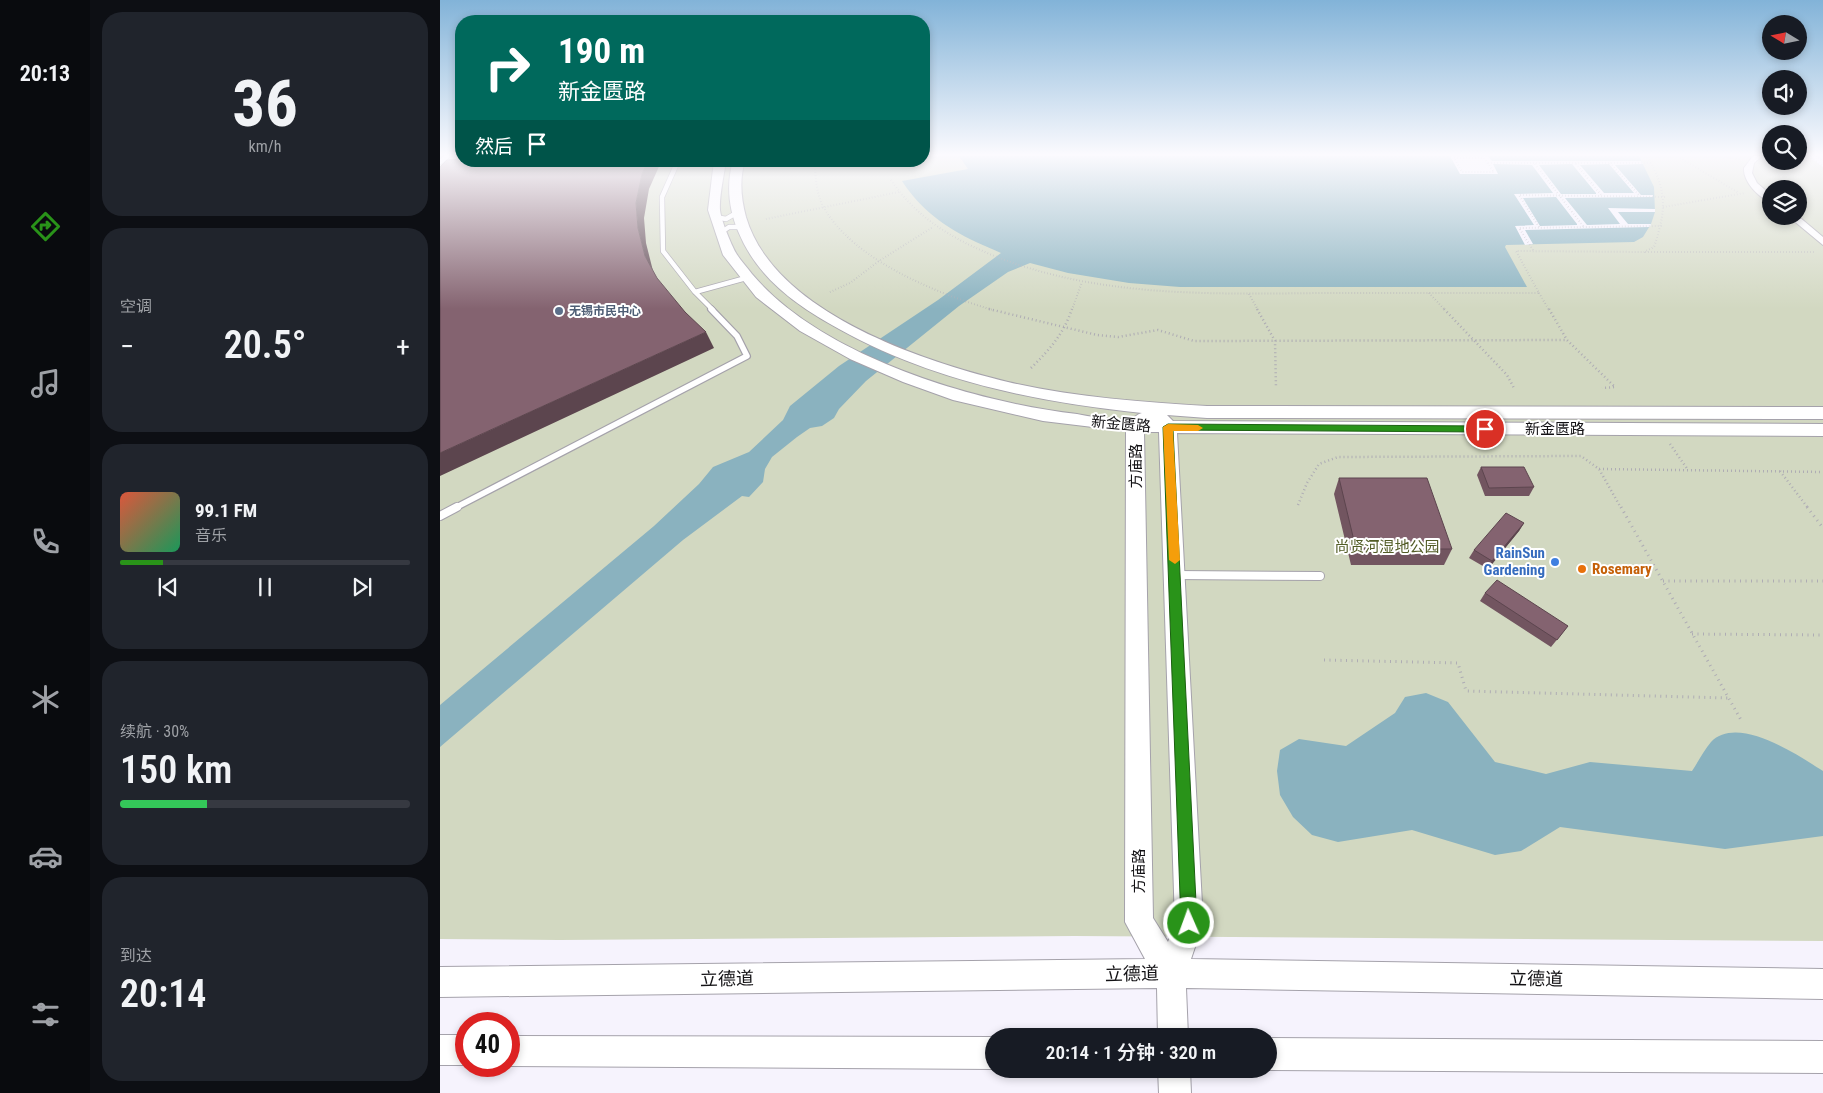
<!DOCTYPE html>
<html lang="zh">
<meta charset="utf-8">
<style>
:root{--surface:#171b24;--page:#20242c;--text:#f1f3f6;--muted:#9ea1a6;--line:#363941;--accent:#299319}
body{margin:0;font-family:"Roboto Condensed","Noto Sans SC",sans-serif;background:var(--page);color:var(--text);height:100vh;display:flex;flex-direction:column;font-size:19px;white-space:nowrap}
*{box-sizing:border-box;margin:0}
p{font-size:16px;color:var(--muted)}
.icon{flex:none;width:28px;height:28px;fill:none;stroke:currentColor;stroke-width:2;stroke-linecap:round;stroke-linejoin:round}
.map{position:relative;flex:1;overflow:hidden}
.sheet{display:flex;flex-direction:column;gap:12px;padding:12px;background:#0d0f14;width:350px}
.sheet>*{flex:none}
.top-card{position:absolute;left:15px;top:15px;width:475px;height:152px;border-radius:20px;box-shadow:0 2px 8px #0003;background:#00695c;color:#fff;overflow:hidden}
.needle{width:32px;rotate:280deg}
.tools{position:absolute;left:1322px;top:15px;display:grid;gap:10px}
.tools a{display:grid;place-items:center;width:45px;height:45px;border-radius:50%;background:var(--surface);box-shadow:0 2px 8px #0003;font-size:25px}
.speed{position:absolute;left:15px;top:1012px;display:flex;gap:10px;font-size:25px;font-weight:700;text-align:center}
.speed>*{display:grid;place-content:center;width:65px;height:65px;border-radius:50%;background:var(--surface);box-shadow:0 2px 8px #0003;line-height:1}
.speed .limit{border:8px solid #d22;background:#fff;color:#111}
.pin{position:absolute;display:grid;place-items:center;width:42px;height:42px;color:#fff;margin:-21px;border:2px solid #fff;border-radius:50%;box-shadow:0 1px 5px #0007}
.me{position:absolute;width:55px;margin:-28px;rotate:358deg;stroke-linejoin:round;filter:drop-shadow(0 0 4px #0008)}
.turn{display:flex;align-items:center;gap:18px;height:105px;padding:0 20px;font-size:22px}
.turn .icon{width:65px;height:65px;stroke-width:2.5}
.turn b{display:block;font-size:35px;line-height:42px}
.then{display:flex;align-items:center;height:48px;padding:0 20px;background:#0003;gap:10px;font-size:19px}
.big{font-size:38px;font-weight:600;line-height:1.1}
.sheet .widget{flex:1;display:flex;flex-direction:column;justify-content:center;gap:8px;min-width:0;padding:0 18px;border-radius:20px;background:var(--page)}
.sheet .dial{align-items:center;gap:0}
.dial b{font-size:65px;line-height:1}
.song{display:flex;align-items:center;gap:15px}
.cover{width:60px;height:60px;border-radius:8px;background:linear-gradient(135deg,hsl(10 70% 55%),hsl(150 70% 35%))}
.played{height:5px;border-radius:2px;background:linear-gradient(90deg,var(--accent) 15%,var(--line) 15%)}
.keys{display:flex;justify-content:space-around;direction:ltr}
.heat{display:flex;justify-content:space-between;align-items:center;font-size:28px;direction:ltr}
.charge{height:8px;border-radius:4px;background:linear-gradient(90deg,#34c759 30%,var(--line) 0)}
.trip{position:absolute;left:545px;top:1028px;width:292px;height:50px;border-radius:25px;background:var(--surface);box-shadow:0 2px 8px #0003;font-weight:600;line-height:50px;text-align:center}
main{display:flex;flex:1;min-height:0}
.tabs{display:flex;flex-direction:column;width:90px;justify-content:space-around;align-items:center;background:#090b0e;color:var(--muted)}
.tabs .icon{width:35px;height:35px}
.tabs .selected{color:var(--accent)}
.tabs b{font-size:22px;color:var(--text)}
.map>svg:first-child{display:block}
.green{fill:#d2d8c1;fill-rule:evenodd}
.water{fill:#8ab2bf}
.pier{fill:#f6f3fd;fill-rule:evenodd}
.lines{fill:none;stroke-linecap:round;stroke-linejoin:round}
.lane-far2-casing{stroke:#a5a2ab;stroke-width:6}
.lane-far1-casing{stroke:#a5a2ab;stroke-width:8}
.lane-casing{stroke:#a5a2ab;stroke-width:10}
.street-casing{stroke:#a5a2ab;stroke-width:2}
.secondary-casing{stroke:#a5a2ab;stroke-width:2}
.path-far2{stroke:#aeacb4;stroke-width:2;stroke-dasharray:0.5 2.5;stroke-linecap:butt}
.path-far1{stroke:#aeacb4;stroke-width:2.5;stroke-dasharray:1 3;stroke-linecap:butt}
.path{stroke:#aeacb4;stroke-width:3;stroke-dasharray:1 4.5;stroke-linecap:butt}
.lane-far2{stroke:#fff;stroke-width:4.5}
.lane-far1{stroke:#fff;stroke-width:5.5}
.lane{stroke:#fff;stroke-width:8}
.street{fill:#fff;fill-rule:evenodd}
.secondary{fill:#fff;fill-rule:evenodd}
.wall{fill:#725560}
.shaded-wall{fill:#5c454e}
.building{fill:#846370;stroke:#5c454e}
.route{fill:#299319;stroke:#1b6010}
.slow{fill:#f59e0b}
.service-dot{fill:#5c6f8a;stroke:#fff;stroke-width:2}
.shop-dot{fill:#3f7fe0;stroke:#fff;stroke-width:2}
.food-dot{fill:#e8710a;stroke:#fff;stroke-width:2}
.labels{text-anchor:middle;stroke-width:4;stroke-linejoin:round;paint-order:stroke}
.far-service-label{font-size:12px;font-weight:bold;fill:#4e5e75;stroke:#fff;text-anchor:start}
.street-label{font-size:15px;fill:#131215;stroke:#fff}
.park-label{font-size:15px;fill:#525c26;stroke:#fff}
.shop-label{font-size:15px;font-weight:bold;fill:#366cbe;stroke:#fff;text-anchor:end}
.food-label{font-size:15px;font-weight:bold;fill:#c56008;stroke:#fff;text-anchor:start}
.near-street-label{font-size:18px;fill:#131215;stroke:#fff}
</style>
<main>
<nav class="tabs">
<b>20:13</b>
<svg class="icon selected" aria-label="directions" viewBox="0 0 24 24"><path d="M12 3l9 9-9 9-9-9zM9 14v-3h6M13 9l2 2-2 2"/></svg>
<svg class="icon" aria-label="music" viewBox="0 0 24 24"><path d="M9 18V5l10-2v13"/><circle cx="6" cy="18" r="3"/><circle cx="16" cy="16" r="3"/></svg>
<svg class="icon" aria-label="phone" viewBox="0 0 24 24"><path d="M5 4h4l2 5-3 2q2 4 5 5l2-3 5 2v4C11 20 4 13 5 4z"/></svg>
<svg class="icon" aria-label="climate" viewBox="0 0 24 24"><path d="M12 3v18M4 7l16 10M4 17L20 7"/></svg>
<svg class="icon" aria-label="car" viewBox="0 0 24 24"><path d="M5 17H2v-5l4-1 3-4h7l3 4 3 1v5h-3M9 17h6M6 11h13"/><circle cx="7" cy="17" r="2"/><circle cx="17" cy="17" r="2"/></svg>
<svg class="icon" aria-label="filters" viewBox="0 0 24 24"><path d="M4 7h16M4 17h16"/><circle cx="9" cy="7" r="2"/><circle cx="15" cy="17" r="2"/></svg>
</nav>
<section class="sheet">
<div class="widget dial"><b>36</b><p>km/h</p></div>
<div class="widget"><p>空调</p>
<div class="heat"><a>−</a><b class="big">20.5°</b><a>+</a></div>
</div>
<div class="widget">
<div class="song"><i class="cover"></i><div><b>99.1 FM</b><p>音乐</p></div></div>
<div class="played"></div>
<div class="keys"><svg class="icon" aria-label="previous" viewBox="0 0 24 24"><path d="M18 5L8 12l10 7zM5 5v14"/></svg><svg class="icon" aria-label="pause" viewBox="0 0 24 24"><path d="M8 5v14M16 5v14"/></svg><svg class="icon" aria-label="next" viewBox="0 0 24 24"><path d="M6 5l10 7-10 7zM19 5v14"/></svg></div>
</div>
<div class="widget"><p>续航 · 30%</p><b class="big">150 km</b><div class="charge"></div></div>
<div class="widget"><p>到达</p><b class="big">20:14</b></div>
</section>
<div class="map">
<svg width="1383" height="1093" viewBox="0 0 1383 1093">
<rect width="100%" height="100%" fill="#f6f3fd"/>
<!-- green -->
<path class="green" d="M 0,156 L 21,156 L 21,161 L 484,161 L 484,156 L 1331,156 L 1331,161 L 1359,161 L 1359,156 L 1368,156 L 1383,167 L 1383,941 L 634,936 L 119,940 L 0,939 ZM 1331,189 L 1359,189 L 1359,216 L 1331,216 Z"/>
<!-- water -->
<path class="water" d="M 519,156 L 1199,156 L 1214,187 L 1215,212 L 1211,224 L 1203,237 L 1194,242 L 1066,245 L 1065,247 L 1087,287 L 740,287 L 689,283 L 628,273 L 590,263 L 568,272 L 519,306 L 426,381 L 399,409 L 394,418 L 382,426 L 370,428 L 357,437 L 332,457 L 325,469 L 323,482 L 309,497 L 302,496 L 243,540 L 0,747 L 0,705 L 214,526 L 259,484 L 273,467 L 309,452 L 343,420 L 350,406 L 399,366 L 498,300 L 561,253 C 553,249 544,246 536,242 C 506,228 480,209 462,181 L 528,169 Z
M 986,693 L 1008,702 L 1055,762 L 1106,774 L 1150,762 L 1252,771 C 1258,762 1264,750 1271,742 C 1298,714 1359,756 1383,771 L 1383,836 L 1285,849 L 1120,827 L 1081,851 L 1055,855 L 972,830 L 898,842 L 872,835 L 853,817 L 840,795 L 837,771 L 840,750 L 859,739 L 906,746 L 955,713 L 965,697 Z"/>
<!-- pier -->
<path class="pier" d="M 1010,156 L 1048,156 L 1052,161 L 1201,161 L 1203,164 L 1175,165 L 1201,195 L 1213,195 L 1213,197 L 1125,198 L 1147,225 L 1180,224 L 1168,208 L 1215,209 L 1215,212 L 1178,212 L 1188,224 L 1211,224 L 1210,227 L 1085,230 L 1093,244 L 1085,245 L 1075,226 L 1094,225 L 1074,194 L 1113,193 L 1092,165 L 1053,164 L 1058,174 L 1020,174 ZM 1132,164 L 1156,193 L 1156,194 L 1121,194 L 1099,165 ZM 1169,164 L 1194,193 L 1164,193 L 1140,165 ZM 1116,197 L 1137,224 L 1137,225 L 1100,226 L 1083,198 Z"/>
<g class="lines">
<defs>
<path id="lane-far2" d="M 238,161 L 222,197 L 223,251 L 255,292 L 273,310
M 0,162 L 7,156
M 275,217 L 286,219 L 298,212
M 280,233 L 289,227 L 303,227
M 255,292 L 306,278"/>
<path id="lane-far1" d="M 15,508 L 307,356 L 297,336 L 271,309"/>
<path id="lane" d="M 0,516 L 17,507
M 736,575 L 880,576"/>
<path id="street" d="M 1313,156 L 1322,156 L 1314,163 L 1312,173 L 1317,183 L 1331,195 L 1331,202 C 1319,198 1303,182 1304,168 Z
M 1348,216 L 1358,216 L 1383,237 L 1383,245 Z"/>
<path id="secondary" d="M 274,161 L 286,161 C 284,175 279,197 280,210 C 281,220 291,244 296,253 C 300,260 307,267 312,274 C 381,356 533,402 637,414 C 653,417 673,421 689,419 C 694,419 697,414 702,413 C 597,402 492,381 399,329 C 357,306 317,278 298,231 C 289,209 286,185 293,161 L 305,161 C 299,180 301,198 306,217 C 334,312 481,361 568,382 C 633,397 700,402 767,406 L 1383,407 L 1383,419 L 767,418 L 727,415 L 733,421 L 1383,424 L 1383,436 L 737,433 L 763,923 L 751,959 L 1383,969 L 1383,999 L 746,988 L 748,1036 L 718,1036 L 717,988 L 0,997 L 0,967 L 705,959 L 685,922 L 686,431 L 603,421 L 513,400 L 463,382 L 410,359 L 360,331 L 316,297 L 283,255 L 268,210 ZM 704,432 L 719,432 L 735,923 L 728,942 L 713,918 Z
M 0,1035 L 26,1035 L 26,1065 L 0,1065 Z
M 69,1036 L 554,1037 L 554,1069 L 69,1066 Z
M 829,1038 L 1383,1041 L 1383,1073 L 829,1070 L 827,1069 L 829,1069 Z
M 718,1069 L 750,1069 L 751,1093 L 719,1093 Z"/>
</defs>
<!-- lane-far2 casing -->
<use href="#lane-far2" class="lane-far2-casing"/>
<!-- lane-far1 casing -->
<use href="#lane-far1" class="lane-far1-casing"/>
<!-- lane casing -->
<use href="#lane" class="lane-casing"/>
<!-- street casing -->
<use href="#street" class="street-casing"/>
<!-- secondary casing -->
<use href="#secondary" class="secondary-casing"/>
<!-- path-far2 -->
<path class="path-far2" d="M 1369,156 L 1383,166
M 1376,156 L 1383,161
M 1287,157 L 1301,160
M 1014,158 L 1044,158 L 1054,172 L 1022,172 Z
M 1240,158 L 1299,193
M 1048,163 L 1211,163
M 1170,163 L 1199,195
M 1095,164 L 1143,226
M 1136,164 L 1162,196
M 375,169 C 376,182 377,195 383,206 C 412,260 498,294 553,310
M 451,180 C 477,218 511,238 552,255 C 658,298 771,294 884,293 C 955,293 1027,293 1099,293 L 1076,251 L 1204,252 L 1214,247 C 1226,211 1228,190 1207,157 L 1286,156
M 1223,207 L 1305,193
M 326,219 L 459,192
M 1099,227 L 1079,195 L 1225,197
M 1093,250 L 1079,228 L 1222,226
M 1205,252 L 1376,252
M 390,292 L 410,283 L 439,261 L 493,227
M 989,293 L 1005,310
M 1099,293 L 1109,310
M 809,294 L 818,310
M 632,310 L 642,282"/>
<!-- path-far1 -->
<path class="path-far1" d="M 549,309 L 657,335 L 678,337 L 718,330 L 754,341 L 1127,340
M 817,309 L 835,341 L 836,388
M 1004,309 L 1067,375 L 1074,388
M 1109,309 L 1127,340 L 1175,387 L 1162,388
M 591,368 C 610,349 623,335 632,309
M 1230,444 L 1248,470
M 1159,469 L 1383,472
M 1340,471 L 1368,508
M 858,505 L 867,483 L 879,464 L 898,457 L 1141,456 L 1159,469 L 1181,508"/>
<!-- path -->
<path class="path" d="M 1181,507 L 1301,720
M 1367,507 L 1383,528
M 1223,581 L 1383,581
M 1252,634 L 1383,635
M 884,660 L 1018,663 L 1026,691 L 1288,698"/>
<!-- lane-far2 -->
<use href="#lane-far2" class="lane-far2"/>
<!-- lane-far1 -->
<use href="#lane-far1" class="lane-far1"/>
<!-- lane -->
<use href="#lane" class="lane"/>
<!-- street -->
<use href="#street" class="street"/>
<!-- secondary -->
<use href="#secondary" class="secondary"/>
</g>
<!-- wall -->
<path class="wall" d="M 1041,467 L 1094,487 L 1089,496 L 1045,496 L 1037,475 Z
M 899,478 L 1012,549 L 1004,565 L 911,565 L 894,494 Z
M 1084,523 L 1079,531 L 1048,569 L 1029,558 L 1034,550 Z
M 1045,593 L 1128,626 L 1111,647 L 1040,601 Z"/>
<!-- shaded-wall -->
<path class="shaded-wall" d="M 208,161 L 221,162 L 209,189 L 204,218 L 206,243 L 213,271 L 205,256 L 198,228 L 196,203 L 202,174 Z
M 266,332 L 274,348 L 0,476 L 0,453 Z
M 1084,523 L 1079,531 L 1048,569 L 1052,561 Z"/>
<!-- building -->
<path class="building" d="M 21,159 L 21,161 L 208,161 L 202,174 L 196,203 L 198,228 L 205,256 L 217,278 L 245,312 L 266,332 L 0,453 L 0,167 L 7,160 Z
M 1041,467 L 1084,467 L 1094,487 L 1049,488 Z
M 899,478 L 987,478 L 1012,549 L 916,549 Z
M 1066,513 L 1084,523 L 1052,561 L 1034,550 Z
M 1057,580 L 1128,626 L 1117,640 L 1045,593 Z"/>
<!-- sky -->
<linearGradient id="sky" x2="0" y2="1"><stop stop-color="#82b3d8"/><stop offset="0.5" stop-color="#fbfafe"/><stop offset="1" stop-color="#fbfafe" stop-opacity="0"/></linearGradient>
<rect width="1383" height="309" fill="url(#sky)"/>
<!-- route -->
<path class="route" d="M 728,424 L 1045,426 L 1050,429 L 1045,432 L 733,430 L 757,923 L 755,928 L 749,931 L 743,928 L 741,923 L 723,427 Z"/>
<!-- slow -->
<path class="slow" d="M 728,424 L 758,425 L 763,428 L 758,431 L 733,431 L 740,560 L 735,564 L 729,560 L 723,427 Z"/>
<!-- markers -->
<circle class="service-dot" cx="119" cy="311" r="5"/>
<circle class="shop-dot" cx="1115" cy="562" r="5"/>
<circle class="food-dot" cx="1142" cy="569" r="5"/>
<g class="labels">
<!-- far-service labels -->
<g class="far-service-label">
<text x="129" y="315">无锡市民中心</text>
</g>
<!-- street labels -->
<g class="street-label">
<text transform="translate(681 424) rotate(5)" y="5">新金匮路</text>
<text x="1115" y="434">新金匮路</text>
<text transform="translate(696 466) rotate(-90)" y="5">方庙路</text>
<text transform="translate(699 871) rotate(-90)" y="5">方庙路</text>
</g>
<!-- park labels -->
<g class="park-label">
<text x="947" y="552">尚贤河湿地公园</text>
</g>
<!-- shop labels -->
<g class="shop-label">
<text x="1105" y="558">RainSun<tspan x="1105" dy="17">Gardening</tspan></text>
</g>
<!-- food labels -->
<g class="food-label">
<text x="1152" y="574">Rosemary</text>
</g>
<!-- near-street labels -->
<g class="near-street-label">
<text transform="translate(692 974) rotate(-1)" y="6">立德道</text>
<text transform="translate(287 979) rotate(-1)" y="6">立德道</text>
<text transform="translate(1096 979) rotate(1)" y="6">立德道</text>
</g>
</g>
</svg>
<div class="tools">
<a><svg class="needle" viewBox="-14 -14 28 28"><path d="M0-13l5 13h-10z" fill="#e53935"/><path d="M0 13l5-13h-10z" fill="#9ea1a6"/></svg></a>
<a><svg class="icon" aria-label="sound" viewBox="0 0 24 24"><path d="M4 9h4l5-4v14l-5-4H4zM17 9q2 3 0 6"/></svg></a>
<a><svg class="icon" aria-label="search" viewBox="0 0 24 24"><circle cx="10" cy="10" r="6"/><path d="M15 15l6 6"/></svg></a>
<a><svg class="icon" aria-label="layers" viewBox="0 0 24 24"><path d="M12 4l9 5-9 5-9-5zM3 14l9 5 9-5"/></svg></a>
</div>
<div class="speed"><div class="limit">40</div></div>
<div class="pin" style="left:1045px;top:429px;background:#d93025"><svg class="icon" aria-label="arrive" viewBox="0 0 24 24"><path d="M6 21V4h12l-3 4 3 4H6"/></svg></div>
<svg class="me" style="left:749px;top:923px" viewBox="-20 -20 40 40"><circle r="17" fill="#299319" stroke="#fff" stroke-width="3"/><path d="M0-11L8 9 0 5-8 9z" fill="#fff"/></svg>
<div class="trip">20:14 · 1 分钟 · 320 m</div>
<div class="top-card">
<div class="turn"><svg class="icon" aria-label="right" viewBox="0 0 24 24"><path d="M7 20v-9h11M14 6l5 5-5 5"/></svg><div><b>190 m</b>新金匮路</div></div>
<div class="then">然后<svg class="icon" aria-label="arrive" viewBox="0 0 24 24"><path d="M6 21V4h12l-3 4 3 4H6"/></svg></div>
</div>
</div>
</main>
